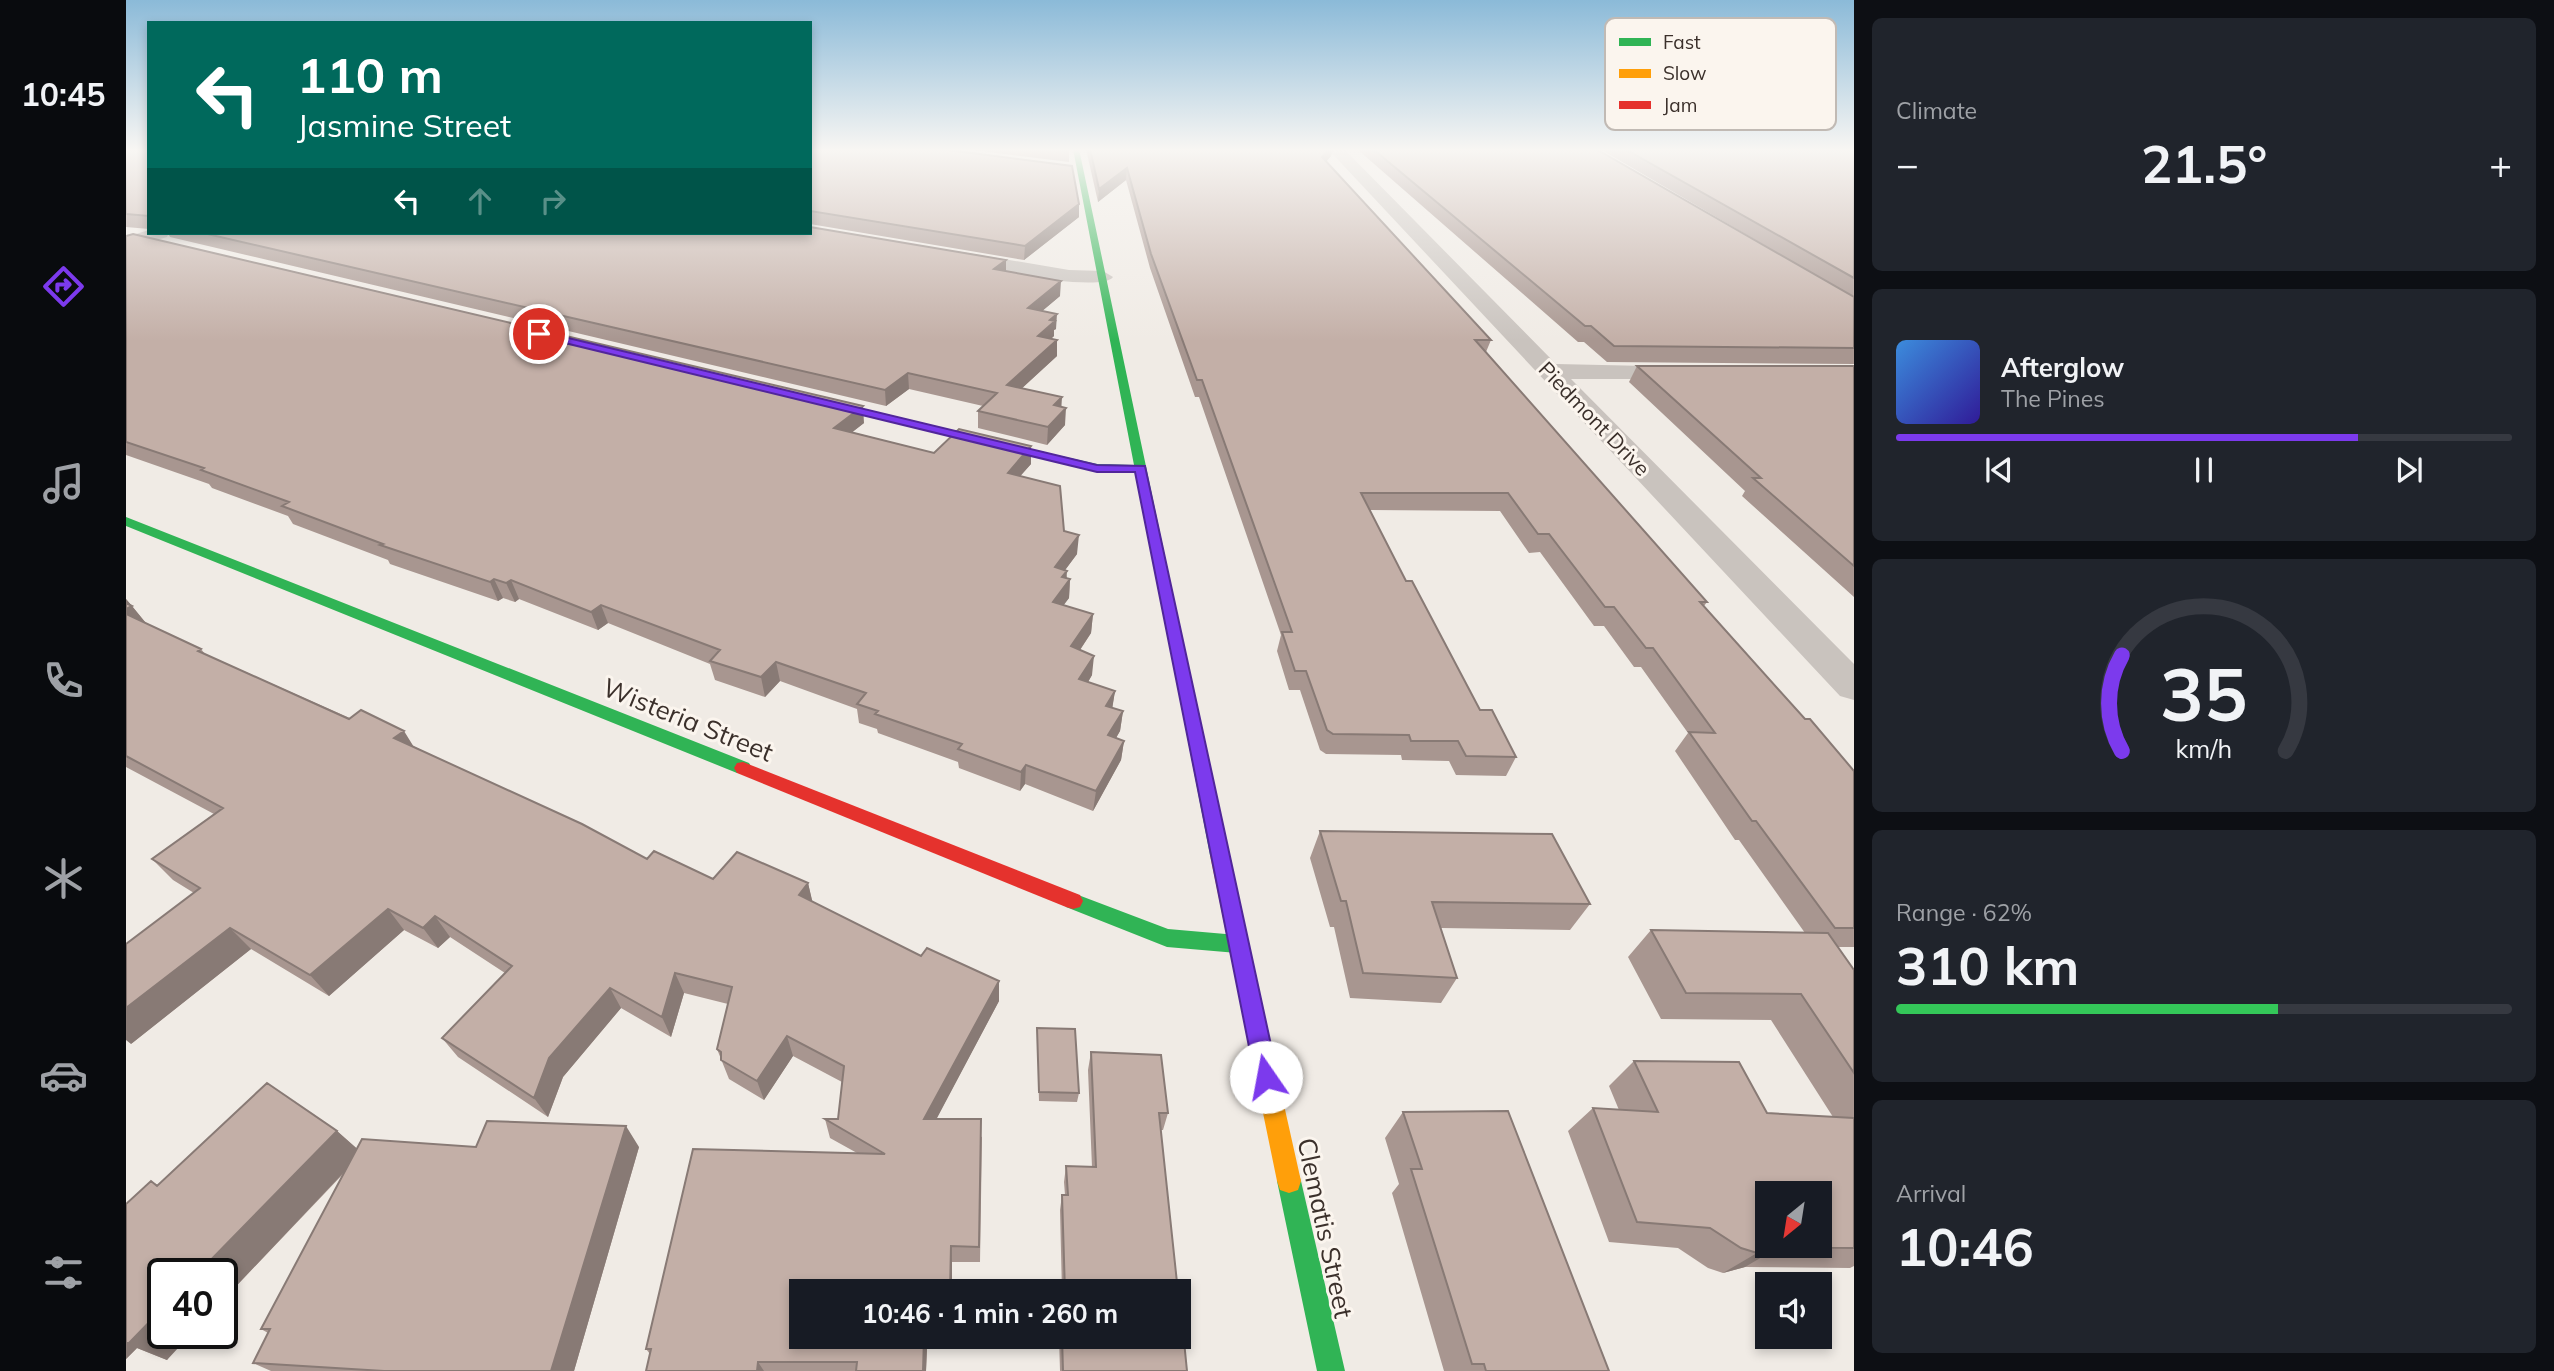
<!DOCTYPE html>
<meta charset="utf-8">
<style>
:root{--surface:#171b24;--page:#20242c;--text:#f1f3f6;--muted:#9ea1a6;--line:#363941;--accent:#7c3aed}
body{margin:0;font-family:Mulish,sans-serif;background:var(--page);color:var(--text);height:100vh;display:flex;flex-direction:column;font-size:26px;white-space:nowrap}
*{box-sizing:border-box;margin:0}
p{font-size:23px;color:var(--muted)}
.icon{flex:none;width:38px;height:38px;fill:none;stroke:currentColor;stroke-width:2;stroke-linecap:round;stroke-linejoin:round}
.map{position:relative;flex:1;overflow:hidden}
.sheet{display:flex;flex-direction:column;gap:18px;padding:18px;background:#0d0f14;width:700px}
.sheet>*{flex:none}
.guide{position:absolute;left:21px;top:21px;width:665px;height:214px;border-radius:0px;box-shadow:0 4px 10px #0003;background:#00695c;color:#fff;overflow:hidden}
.needle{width:46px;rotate:210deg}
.tools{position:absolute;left:1629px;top:1181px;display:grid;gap:14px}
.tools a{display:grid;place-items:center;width:77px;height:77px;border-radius:0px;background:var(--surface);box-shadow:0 4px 10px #0003;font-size:35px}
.speed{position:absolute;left:21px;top:1258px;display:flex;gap:14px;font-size:35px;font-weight:700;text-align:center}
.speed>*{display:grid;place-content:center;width:91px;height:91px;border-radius:50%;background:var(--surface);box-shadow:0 4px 10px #0003;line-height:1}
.speed .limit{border:4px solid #111;border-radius:10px;background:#fff;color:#111}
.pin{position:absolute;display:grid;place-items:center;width:60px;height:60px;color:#fff;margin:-30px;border:4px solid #fff;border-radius:50%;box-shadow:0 2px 7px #0007}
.me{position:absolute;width:77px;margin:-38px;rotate:348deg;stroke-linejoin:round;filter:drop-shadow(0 0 5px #0008)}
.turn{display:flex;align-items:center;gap:24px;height:147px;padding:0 35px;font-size:32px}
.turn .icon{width:91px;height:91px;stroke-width:2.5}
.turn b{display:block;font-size:49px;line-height:60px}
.lanes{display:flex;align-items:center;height:66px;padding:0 35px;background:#0003;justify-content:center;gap:35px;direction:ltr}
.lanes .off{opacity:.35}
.big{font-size:52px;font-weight:700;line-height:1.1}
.sheet .card{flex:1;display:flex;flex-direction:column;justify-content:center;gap:10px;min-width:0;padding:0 24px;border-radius:10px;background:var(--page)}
.sheet .dial{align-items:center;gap:0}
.dial svg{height:182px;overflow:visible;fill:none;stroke:var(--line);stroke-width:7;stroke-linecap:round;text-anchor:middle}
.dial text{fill:var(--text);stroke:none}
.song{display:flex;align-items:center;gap:21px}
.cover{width:84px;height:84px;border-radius:10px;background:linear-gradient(135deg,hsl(210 70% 55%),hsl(250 70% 35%))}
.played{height:7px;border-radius:4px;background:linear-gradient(90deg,var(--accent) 75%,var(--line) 75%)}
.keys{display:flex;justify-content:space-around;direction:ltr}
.heat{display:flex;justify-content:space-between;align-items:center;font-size:38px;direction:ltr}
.charge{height:10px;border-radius:5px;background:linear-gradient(90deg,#34c759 62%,var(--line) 0)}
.trip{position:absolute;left:663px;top:1279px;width:402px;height:70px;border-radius:0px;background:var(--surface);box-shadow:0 4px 10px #0003;font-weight:700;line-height:70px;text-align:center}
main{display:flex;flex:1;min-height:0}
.menu{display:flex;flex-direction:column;width:126px;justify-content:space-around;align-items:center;background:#090b0e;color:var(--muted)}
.menu .icon{width:49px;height:49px}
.menu .on{color:var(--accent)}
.menu b{font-size:32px;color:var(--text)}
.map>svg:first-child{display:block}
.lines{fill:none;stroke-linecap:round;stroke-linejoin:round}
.street{fill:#c9c3be;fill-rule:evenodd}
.fast{fill:#30b455;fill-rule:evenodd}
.slow{fill:#ff9f0a;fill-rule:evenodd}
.jam{fill:#e5322d;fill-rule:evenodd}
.wall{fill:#a89690}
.shaded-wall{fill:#887a75}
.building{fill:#c3afa7;stroke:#887a75;stroke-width:2;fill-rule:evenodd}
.route{fill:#7c3aed;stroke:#51269a;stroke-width:2}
.labels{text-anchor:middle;stroke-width:6;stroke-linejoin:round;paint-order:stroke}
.far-street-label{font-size:21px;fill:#3b302b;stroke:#fbf5ee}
.street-label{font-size:26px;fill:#3b302b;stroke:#fbf5ee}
.key{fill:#fbf5ee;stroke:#c1bab4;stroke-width:2}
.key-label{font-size:19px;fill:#3b302b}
</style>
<main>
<nav class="menu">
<b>10:45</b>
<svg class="icon on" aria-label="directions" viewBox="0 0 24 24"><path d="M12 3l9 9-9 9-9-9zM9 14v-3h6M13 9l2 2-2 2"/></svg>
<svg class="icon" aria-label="music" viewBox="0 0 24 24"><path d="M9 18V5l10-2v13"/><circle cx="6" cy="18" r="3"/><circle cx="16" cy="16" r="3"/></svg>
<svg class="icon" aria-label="phone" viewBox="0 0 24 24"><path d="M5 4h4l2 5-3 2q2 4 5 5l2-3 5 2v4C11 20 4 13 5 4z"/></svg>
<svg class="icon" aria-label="climate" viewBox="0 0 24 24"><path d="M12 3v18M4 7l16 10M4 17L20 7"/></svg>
<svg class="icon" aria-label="car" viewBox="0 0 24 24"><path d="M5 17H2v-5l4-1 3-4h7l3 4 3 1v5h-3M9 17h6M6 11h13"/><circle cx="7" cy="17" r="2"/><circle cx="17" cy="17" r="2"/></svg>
<svg class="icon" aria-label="filters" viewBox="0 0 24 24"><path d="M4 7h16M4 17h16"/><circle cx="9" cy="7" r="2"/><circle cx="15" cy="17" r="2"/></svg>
</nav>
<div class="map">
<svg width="1728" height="1371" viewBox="0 0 1728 1371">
<rect width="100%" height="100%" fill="#f0ebe5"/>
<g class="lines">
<!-- street -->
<path class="street" d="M 1202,149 L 1218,149 L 1430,364 L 1568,367 L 1571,372 L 1568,377 L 1559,379 L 1445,379 L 1728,664 L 1728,700 L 1714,696 Z
M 23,230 L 43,233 L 41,237 L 0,249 L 0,237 Z
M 830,251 L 943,270 L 977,271 L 987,277 C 975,294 847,267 823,261 L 820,257 L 823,253 Z"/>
<!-- fast -->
<path class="fast" d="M 947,149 L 953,149 L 1102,855 L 1100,860 L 1093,863 L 1086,860 L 1084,855 L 1010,472 L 971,472 L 920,457 L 926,454 L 971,464 L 1008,465 Z
M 0,517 L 623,763 L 626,768 L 623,773 L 611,773 L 0,526 Z
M 947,893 L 1042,929 L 1111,935 L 1118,938 L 1121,944 L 1118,950 L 1111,953 L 1041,947 L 940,907 L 937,901 L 940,895 Z
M 1163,1169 L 1172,1172 L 1175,1181 L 1219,1371 L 1191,1371 L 1151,1181 L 1154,1172 Z"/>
<!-- slow -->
<path class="slow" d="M 685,396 L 926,454 L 932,457 L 926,460 L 681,401 L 681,397 Z
M 1093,847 L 1100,850 L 1102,855 L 1175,1181 L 1172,1190 L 1163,1193 L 1154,1190 L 1151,1181 L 1084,855 L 1086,850 Z"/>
<!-- jam -->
<path class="jam" d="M 617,762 L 954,895 L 957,901 L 954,907 L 947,909 L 940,907 L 611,773 L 608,768 L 611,763 Z"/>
</g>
<!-- wall -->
<path class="wall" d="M 0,149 L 23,149 L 23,229 L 0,227 Z
M 684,149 L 953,217 L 898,260 L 684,224 Z
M 838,149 L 943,149 L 943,162 Z
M 960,149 L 1207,149 L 1205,156 L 1200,162 L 1365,340 L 1360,352 L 1581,602 L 1578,606 L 1679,719 L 1728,771 L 1728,947 L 1711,947 L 1728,970 L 1728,1266 L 1724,1268 L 1619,1267 L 1597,1273 L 1582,1268 L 1552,1248 L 1483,1242 L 1442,1131 L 1467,1108 L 1493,1110 L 1483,1086 L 1508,1061 L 1641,1113 L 1707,1117 L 1645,1020 L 1535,1019 L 1502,957 L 1525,930 L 1679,933 L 1613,840 L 1609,840 L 1549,751 L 1562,733 L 1515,667 L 1508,667 L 1478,626 L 1468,626 L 1414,552 L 1403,553 L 1374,511 L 1244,510 L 1280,581 L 1354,710 L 1390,757 L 1380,776 L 1330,775 L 1323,761 L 1276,760 L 1275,755 L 1200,754 L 1194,750 L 1174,690 L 1163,690 L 1151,651 L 1155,635 L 1073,397 L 1069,397 L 1024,268 L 1000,180 L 972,202 Z
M 1231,149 L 1470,149 L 1650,252 L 1474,149 L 1724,149 L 1728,151 L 1728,364 L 1481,362 L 1458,342 L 1452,342 Z
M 42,233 L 684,233 L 880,260 L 880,271 L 934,296 L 916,311 L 930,329 L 928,330 L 928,336 L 925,339 L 931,340 L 931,356 L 896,388 L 935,407 L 939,425 L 921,445 L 852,428 L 852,411 L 857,406 L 783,389 L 760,406 L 44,237 Z
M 0,236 L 738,423 L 726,432 L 808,453 L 905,464 L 894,476 L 938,531 L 951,554 L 939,570 L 941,578 L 944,579 L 943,598 L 937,605 L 967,614 L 965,633 L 954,650 L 966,675 L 962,682 L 989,691 L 986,708 L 997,711 L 994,731 L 990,738 L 998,741 L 995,760 L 967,811 L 899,784 L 894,791 L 833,768 L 832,762 L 752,733 L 751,729 L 733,723 L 731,709 L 654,681 L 639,697 L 589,680 L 584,664 L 482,623 L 472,630 L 393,599 L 389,602 L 377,598 L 372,601 L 264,564 L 262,560 L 167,524 L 162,516 L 86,488 L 83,484 L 0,455 Z
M 1511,366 L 1728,366 L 1728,597 L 1616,496 L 1619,491 L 1503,382 Z
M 0,599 L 20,623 L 75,649 L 79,654 L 287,746 L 521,859 L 587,879 L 682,883 L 686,901 L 873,1001 L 810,1119 L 856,1137 L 854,1262 L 826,1262 L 826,1292 L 676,1292 L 676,1337 L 825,1337 L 824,1349 L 801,1348 L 800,1371 L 520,1371 L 524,1354 L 520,1349 L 731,1153 L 704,1138 L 699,1119 L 712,1119 L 716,1082 L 667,1056 L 638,1100 L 603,1079 L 591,1049 L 602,1004 L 558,993 L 545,1037 L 495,1008 L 437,1077 L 422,1117 L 332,1057 L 316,1038 L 379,973 L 324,937 L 312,948 L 278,930 L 203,996 L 125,949 L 5,1044 L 68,893 L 47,880 L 26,859 L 88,814 L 0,767 Z
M 1194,831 L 1464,904 L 1444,930 L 1315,928 L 1331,978 L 1315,1003 L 1224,998 L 1208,927 L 1204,927 L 1184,858 Z
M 911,1028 L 953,1093 L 951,1102 L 913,1101 Z
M 965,1052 L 1042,1113 L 1037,1130 L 1034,1130 L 1052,1292 L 936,1292 L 934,1210 L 936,1195 L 939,1195 L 938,1182 L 940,1166 L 966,1167 L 962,1070 Z
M 1277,1112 L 1483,1371 L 1318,1371 L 1266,1193 L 1273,1184 L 1259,1138 Z
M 211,1131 L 231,1149 L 350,1147 L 513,1147 L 448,1371 L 145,1371 L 127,1363 L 142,1333 L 135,1329 L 219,1172 L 96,1301 L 96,1274 L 41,1360 L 11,1348 L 0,1359 L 0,1204 L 25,1181 L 32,1185 Z
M 933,1337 L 1054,1337 L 1061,1371 L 934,1371 Z"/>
<!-- shaded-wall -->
<path class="shaded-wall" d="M 1203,149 L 1207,149 L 1205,156 L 1193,169 L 1196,157 Z
M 1001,168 L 1000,180 L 972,202 L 973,189 Z
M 953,204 L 953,217 L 898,260 L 899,246 Z
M 880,260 L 880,274 L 868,269 Z
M 935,281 L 934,296 L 902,323 L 902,308 Z
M 931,314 L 930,329 L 928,330 L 928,336 L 911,351 L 912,336 L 924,320 Z
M 931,340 L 931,356 L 881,402 L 881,385 Z
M 782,373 L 783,389 L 760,406 L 759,390 Z
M 936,397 L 935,413 L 940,408 L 939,425 L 921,445 L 922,427 L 928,405 Z
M 737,406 L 738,423 L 710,445 L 708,428 Z
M 905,446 L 905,464 L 881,491 L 882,473 Z
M 953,535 L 951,554 L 928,585 L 929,567 Z
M 941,571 L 940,584 L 944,579 L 943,598 L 926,621 L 927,602 L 936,577 Z
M 368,579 L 377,598 L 372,601 L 364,582 Z
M 385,580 L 393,599 L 389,602 L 380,583 Z
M 0,599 L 6,606 L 23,627 L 0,617 Z
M 475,605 L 482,623 L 472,630 L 465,612 Z
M 967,614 L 965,633 L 944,665 L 945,646 Z
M 968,656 L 966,675 L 952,699 L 953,679 Z
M 650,662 L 654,681 L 639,697 L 635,677 Z
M 989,691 L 986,710 L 980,706 Z
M 997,711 L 994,731 L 980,755 L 982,735 Z
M 278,731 L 291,752 L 268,738 Z
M 998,741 L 995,760 L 967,811 L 970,791 Z
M 900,765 L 899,784 L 894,791 L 895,772 Z
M 682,883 L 687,904 L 673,895 Z
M 262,909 L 278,930 L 203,996 L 184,975 Z
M 309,916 L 324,937 L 312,948 L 297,928 Z
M 104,928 L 125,949 L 5,1044 L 0,1040 L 0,1008 Z
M 549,973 L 558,993 L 545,1037 L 536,1017 Z
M 873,981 L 873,1001 L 801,1137 L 798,1119 Z
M 484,988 L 495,1008 L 437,1077 L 422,1117 L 408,1098 L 423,1058 Z
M 661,1036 L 667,1056 L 638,1100 L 631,1081 Z
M 500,1126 L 513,1147 L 448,1371 L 425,1371 Z
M 211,1131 L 236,1153 L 96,1301 L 96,1274 L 71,1274 Z
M 825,1246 L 826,1262 L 826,1292 L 824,1292 Z
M 1653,1247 L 1619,1267 L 1597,1273 L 1631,1253 Z
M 37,1308 L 37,1334 L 65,1334 L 41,1360 L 11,1348 L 0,1359 L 0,1333 Z
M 798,1337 L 801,1348 L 800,1371 L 797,1371 Z
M 632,1362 L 638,1371 L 631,1371 Z"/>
<!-- building -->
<path class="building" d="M 0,149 L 23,149 L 23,216 L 0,214 Z
M 684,149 L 815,149 L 946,166 L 953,204 L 899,246 L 684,211 Z
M 964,149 L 1203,149 L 1196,157 L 1365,340 L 1349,340 L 1581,602 L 1574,602 L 1679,719 L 1684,719 L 1728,771 L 1728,928 L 1709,928 L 1630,821 L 1626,821 L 1563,732 L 1589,733 L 1527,648 L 1520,648 L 1488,607 L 1479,607 L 1423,534 L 1412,534 L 1382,493 L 1235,493 L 1280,581 L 1286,581 L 1354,710 L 1366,710 L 1390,757 L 1340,756 L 1332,741 L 1285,741 L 1283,735 L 1207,734 L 1201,730 L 1180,671 L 1169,671 L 1156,632 L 1166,632 L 1076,380 L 1071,380 L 1025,254 L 1001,168 L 973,189 Z
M 1247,149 L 1470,149 L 1728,297 L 1728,348 L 1488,346 L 1465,326 L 1459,326 Z
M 1499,149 L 1724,149 L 1728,151 L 1728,278 Z
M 684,227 L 880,260 L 868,269 L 935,281 L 902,308 L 931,314 L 924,320 L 929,321 L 912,336 L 931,340 L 881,385 L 936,397 L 928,405 L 940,408 L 922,427 L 852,411 L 871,393 L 782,373 L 759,390 L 77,233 L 684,233 Z
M 7,234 L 737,406 L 708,428 L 808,453 L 833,429 L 905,446 L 882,473 L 934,486 L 938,531 L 953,535 L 929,567 L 941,571 L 936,577 L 944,579 L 927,602 L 967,614 L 945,646 L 968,656 L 953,679 L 989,691 L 980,706 L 997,711 L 982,735 L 998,741 L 970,791 L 900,765 L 895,772 L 832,749 L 836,744 L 749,714 L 752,711 L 731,704 L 740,693 L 650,662 L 635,677 L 584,661 L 594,650 L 475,605 L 465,612 L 385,580 L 380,583 L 368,579 L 364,582 L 254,545 L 257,544 L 156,506 L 163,502 L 75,470 L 78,468 L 0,442 L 0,236 Z
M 1511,366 L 1728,366 L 1728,566 L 1627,478 L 1635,478 Z
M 0,603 L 6,606 L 0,609 Z
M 0,614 L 75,649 L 72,651 L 223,719 L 235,710 L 278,731 L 268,738 L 456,824 L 521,859 L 528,851 L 587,879 L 611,852 L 682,883 L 673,895 L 795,956 L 801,948 L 873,981 L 798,1119 L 855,1119 L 853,1247 L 825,1246 L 824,1292 L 676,1292 L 676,1337 L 798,1337 L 797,1371 L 730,1371 L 731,1362 L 632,1362 L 631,1371 L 520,1371 L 525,1349 L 520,1349 L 567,1149 L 759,1154 L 699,1119 L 712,1119 L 718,1066 L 661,1036 L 631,1081 L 595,1060 L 595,1052 L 591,1049 L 606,987 L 549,973 L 536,1017 L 484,988 L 423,1058 L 408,1098 L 316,1038 L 386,966 L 309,916 L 297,928 L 262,909 L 184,975 L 104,928 L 0,1008 L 0,944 L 74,888 L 26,859 L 97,808 L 0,756 Z
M 1194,831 L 1426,834 L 1464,904 L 1306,902 L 1331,978 L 1237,973 L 1220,901 L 1215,901 Z
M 1525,930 L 1702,933 L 1728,970 L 1728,1073 L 1675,994 L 1560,993 Z
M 911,1028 L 949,1029 L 953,1093 L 913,1092 Z
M 965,1052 L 1035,1055 L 1042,1113 L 1033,1113 L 1052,1292 L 939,1292 L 936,1195 L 942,1195 L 940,1166 L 970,1167 Z
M 1508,1061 L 1613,1062 L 1641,1113 L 1728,1118 L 1728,1248 L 1653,1247 L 1631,1253 L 1615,1248 L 1584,1228 L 1511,1222 L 1467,1108 L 1532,1112 ZM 1642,1194 L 1694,1194 L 1694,1246 L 1642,1246 Z
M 141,1083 L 211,1131 L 71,1274 L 37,1274 L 37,1308 L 2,1344 L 0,1342 L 0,1204 L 25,1181 L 31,1186 Z
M 1382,1111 L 1483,1371 L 1360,1371 L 1358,1364 L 1346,1364 L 1285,1169 L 1296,1169 L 1277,1112 Z
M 361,1121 L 500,1126 L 425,1371 L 258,1371 L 127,1363 L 144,1329 L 135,1329 L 236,1139 L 350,1147 Z
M 1054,1301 L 1061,1371 L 937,1371 L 936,1337 L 1054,1337 Z"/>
<!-- sky -->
<linearGradient id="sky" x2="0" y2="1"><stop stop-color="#8bbad8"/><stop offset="0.44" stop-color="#f8f6f3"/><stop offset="1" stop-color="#f8f6f3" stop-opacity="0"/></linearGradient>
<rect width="1728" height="341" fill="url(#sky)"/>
<!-- route -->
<path class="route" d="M 413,331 L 971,465 L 1019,466 L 1152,1077 L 1148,1085 L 1140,1089 L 1132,1085 L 1129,1077 L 1009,472 L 971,472 L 410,336 Z"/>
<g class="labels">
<!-- far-street labels -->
<g class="far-street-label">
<text transform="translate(1468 419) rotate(46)" y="7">Piedmont Drive</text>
</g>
<!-- street labels -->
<g class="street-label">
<text transform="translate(562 720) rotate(22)" y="9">Wisteria Street</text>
<text transform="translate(1199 1228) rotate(78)" y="9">Clematis Street</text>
</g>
</g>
<!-- legend -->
<rect x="1479" y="18" width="231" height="112" rx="10" class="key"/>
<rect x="1493" y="38" width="32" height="8" fill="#30b455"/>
<rect x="1493" y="69" width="32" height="9" fill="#ff9f0a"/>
<rect x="1493" y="101" width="32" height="8" fill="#e5322d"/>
<g class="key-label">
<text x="1537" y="49">Fast</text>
<text x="1537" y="80">Slow</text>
<text x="1537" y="112">Jam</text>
</g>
</svg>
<div class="tools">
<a><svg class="needle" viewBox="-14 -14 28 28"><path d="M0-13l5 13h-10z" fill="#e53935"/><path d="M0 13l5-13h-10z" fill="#9ea1a6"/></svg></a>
<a><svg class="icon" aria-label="sound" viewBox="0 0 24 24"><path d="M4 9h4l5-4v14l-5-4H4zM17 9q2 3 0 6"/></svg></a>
</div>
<div class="speed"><div class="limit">40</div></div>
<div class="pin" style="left:413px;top:334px;background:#d93025"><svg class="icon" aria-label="arrive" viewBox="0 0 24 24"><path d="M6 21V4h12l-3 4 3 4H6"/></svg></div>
<svg class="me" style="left:1140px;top:1077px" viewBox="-20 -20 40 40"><circle r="19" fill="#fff"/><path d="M0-13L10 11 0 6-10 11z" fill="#7c3aed"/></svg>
<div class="trip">10:46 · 1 min · 260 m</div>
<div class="guide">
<div class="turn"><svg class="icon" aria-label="left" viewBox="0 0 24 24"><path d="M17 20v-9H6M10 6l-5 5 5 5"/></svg><div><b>110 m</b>Jasmine Street</div></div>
<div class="lanes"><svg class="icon" aria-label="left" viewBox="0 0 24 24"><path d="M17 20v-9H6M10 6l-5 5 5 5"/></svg><svg class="icon off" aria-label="ahead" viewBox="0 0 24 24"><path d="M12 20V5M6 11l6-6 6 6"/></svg><svg class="icon off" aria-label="right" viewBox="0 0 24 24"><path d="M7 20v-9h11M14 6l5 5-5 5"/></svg></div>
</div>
</div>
<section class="sheet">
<div class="card"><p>Climate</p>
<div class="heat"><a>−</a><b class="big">21.5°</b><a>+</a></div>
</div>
<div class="card">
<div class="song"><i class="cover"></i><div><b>Afterglow</b><p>The Pines</p></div></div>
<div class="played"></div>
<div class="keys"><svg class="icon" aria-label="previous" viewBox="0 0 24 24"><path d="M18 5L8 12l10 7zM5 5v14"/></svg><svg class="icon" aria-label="pause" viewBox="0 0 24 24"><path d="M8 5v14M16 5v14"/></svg><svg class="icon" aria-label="next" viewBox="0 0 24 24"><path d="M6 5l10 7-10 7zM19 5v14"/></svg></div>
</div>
<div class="card dial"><svg viewBox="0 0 100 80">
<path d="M14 69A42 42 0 1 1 86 69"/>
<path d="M14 69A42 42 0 0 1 14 27" stroke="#7c3aed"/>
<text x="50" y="56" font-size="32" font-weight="700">35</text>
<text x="50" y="72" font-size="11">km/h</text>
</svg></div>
<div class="card"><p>Range · 62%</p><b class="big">310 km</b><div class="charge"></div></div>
<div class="card"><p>Arrival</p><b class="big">10:46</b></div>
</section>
</main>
